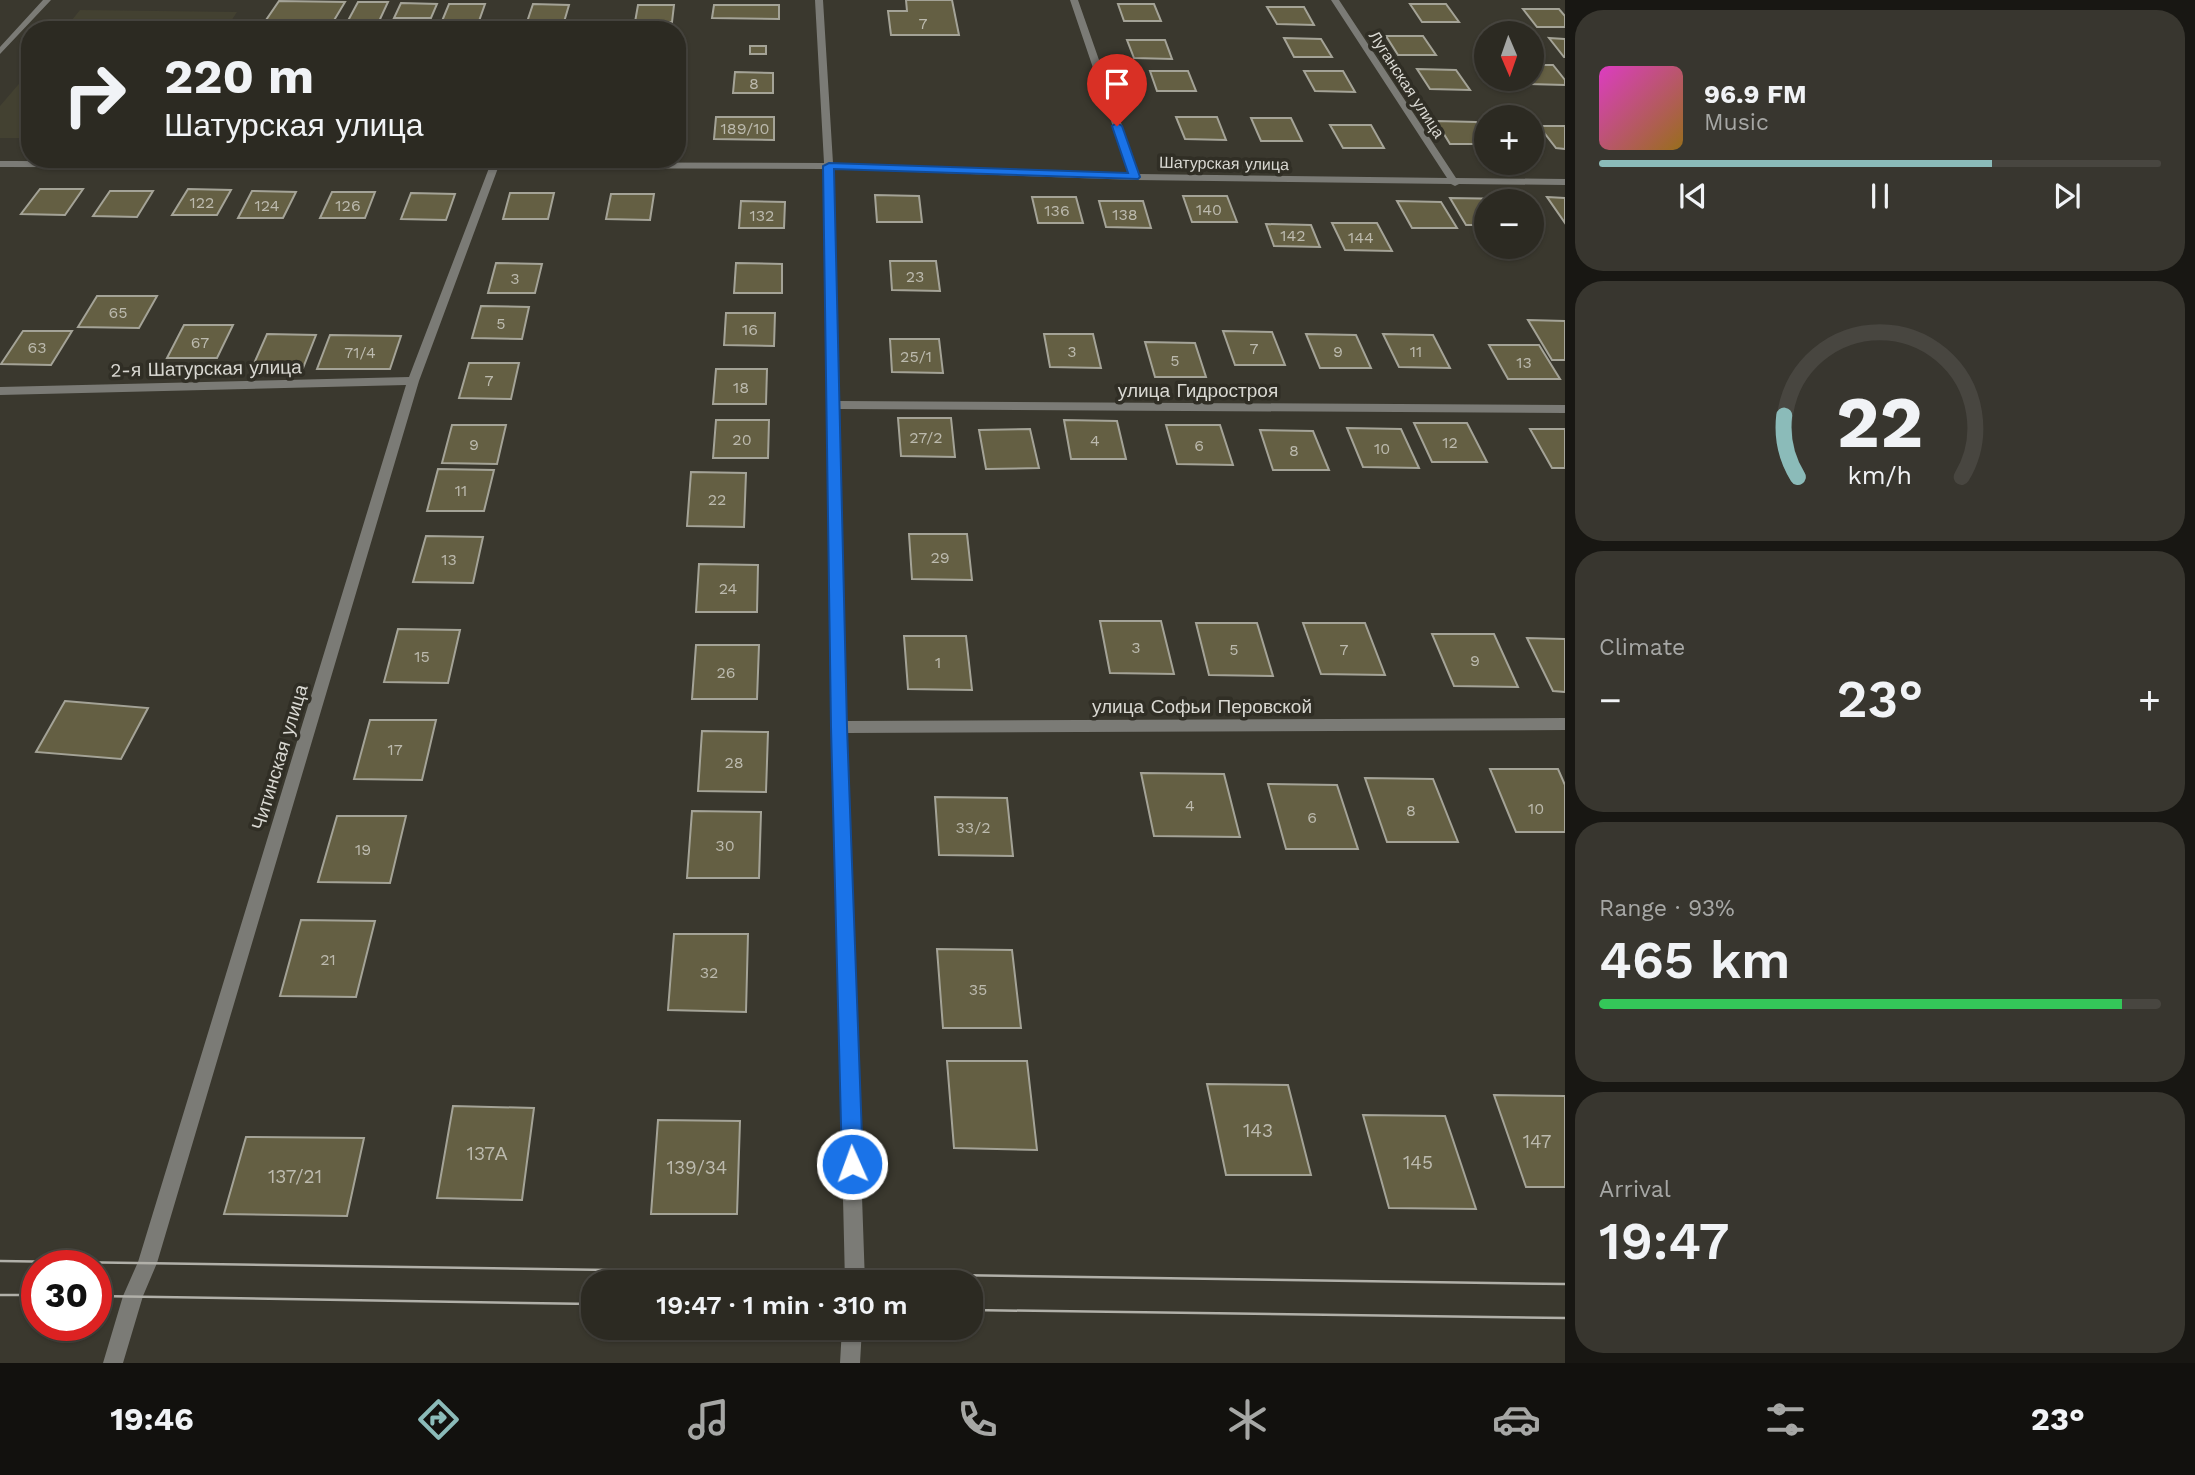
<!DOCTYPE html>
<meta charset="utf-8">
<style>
:root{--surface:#2c2a22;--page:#38362f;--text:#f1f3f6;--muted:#a6a7a5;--line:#484640;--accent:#8bbbb9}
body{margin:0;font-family:"Work Sans",sans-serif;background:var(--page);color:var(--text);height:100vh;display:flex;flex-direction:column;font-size:26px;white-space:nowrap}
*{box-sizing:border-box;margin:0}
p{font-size:23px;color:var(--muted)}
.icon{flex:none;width:38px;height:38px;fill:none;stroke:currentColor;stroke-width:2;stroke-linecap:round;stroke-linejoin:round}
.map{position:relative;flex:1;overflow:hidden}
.side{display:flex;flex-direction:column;gap:10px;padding:10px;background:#181713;width:630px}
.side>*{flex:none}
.guide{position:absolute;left:21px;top:21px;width:665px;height:147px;border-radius:28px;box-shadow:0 2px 5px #0004,0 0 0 2px var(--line);background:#2c2a22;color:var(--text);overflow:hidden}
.needle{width:46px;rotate:178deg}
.controls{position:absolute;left:1474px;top:21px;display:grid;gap:14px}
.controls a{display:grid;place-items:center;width:70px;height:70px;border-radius:50%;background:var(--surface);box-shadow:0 2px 5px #0004,0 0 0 2px var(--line);font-size:35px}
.speed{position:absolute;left:21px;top:1250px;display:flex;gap:14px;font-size:35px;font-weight:700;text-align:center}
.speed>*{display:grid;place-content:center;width:91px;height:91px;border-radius:50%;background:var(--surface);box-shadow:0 2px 5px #0004,0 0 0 2px var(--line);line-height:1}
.speed .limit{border:10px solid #d22;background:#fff;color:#111}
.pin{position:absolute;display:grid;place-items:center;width:60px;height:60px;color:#fff;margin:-72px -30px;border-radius:50% 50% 50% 0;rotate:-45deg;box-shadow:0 0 7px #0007}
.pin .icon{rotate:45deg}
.me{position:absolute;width:77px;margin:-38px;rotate:358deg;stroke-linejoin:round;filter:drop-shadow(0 0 5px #0008)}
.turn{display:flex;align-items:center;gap:24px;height:147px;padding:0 28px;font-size:32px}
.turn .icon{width:91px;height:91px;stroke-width:2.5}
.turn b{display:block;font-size:49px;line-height:60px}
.big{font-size:52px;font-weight:600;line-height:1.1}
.side .card{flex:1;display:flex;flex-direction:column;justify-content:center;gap:10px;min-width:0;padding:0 24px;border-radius:28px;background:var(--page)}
.side .dial{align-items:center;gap:0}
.dial svg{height:182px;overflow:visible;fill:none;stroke:var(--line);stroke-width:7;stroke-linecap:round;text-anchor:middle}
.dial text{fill:var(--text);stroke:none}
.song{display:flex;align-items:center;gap:21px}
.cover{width:84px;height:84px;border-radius:10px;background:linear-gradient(135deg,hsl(310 70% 55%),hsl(40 70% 35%))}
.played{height:7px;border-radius:4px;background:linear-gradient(90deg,var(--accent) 70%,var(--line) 70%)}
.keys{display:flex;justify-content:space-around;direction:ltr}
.heat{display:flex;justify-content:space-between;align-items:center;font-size:38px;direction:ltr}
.charge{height:10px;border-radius:5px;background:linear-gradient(90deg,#34c759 93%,var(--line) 0)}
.trip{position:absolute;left:581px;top:1270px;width:402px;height:70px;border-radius:28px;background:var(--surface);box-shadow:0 2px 5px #0004,0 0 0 2px var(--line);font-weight:600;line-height:70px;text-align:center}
.dock{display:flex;height:112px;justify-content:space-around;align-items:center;background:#12110e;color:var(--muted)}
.dock .icon{width:49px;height:49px}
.dock .current{color:var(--accent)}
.dock b{font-size:32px;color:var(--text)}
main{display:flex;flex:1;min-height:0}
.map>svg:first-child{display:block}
.built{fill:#434131}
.building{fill:#645f43;stroke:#a4a397;stroke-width:2}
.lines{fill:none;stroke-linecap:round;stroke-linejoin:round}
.minor{fill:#7b7b76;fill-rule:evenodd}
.tram{stroke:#b1b0a9;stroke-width:2.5}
.route{fill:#1a73e8;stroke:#114b97;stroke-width:2}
.labels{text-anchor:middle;stroke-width:7;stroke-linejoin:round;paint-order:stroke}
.number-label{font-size:16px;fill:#bcbaae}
.far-street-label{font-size:16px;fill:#d9d8d2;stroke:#302e25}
.street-label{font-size:19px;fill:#d9d8d2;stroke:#302e25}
.near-number-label{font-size:19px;fill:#bcbaae}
</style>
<main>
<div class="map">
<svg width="1565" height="1363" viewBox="0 0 1565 1363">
<rect width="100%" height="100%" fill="#3a382e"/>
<!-- built -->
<path class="built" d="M 80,10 L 237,12 L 225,30 L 64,30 Z
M 30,71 L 30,138 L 0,138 L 0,106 Z"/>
<!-- building -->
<path class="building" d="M 906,0 L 952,0 L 959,35 L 891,35 L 888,11 L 907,11 Z
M 279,1 L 345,2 L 333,22 L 329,22 L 325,30 L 275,30 L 279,23 L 264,23 Z
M 358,2 L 388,2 L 375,30 L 343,30 Z
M 401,3 L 437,4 L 431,18 L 394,18 Z
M 449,4 L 485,4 L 479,21 L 442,21 Z
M 533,4 L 569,5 L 564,22 L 527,22 Z
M 1118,4 L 1154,4 L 1161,21 L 1124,21 Z
M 1410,4 L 1446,4 L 1459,22 L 1422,22 Z
M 638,5 L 674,5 L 672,22 L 635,22 Z
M 714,5 L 779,5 L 779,19 L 712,18 Z
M 1267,7 L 1304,7 L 1314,25 L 1277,24 Z
M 1523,9 L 1559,9 L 1565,16 L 1565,27 L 1537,27 Z
M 1386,36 L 1423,36 L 1436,55 L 1398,55 Z
M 1284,38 L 1321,39 L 1332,57 L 1294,57 Z
M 1549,38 L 1565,39 L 1565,57 L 1564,57 Z
M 1127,40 L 1165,40 L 1172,59 L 1134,58 Z
M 750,46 L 766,46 L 766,54 L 750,54 Z
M 1531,65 L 1553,65 L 1565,80 L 1565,85 L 1529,84 L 1525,79 L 1531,79 Z
M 1417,69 L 1456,70 L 1470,90 L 1430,89 Z
M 1150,71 L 1188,71 L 1196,91 L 1157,91 Z
M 1304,71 L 1343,71 L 1355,92 L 1315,91 Z
M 735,72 L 773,73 L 773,93 L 733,93 Z
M 716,117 L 774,117 L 774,140 L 714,139 Z
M 1176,117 L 1217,117 L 1226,140 L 1185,139 Z
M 1251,118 L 1291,118 L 1302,141 L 1261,141 Z
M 1436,121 L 1476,122 L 1486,135 L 1486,144 L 1450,144 Z
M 1330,125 L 1371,125 L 1384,148 L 1343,148 Z
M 1539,126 L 1565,126 L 1565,149 L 1556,148 Z
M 40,189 L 83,189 L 65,215 L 21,214 Z
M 188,189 L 231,190 L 217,215 L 172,215 Z
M 110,191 L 153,191 L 137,217 L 93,216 Z
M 252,191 L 296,192 L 283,218 L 238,218 Z
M 332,192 L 375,192 L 365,218 L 320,218 Z
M 411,193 L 455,194 L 446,220 L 401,219 Z
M 510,193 L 554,193 L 548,219 L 503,219 Z
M 611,194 L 654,194 L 650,220 L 606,219 Z
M 875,195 L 919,196 L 922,222 L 877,222 Z
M 1183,196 L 1227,196 L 1237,222 L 1192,222 Z
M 1032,197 L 1076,197 L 1083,223 L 1038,223 Z
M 1547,197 L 1565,198 L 1565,223 Z
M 1450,198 L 1512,199 L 1514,201 L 1486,201 L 1486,225 L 1466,225 Z
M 741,201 L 785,202 L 784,228 L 739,228 Z
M 1099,201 L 1143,201 L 1151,228 L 1106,227 Z
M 1397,201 L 1441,202 L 1457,228 L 1412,228 Z
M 1332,223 L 1377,223 L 1392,251 L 1345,250 Z
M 1266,224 L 1311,225 L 1320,247 L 1274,246 Z
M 890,261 L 936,261 L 940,291 L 892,290 Z
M 496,263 L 542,264 L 535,293 L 488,293 Z
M 736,263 L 782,264 L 782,293 L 734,293 Z
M 97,296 L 157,296 L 139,328 L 78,327 Z
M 481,306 L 529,307 L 522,339 L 472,338 Z
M 726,313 L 775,313 L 774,346 L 724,345 Z
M 1528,320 L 1565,321 L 1565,360 L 1552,360 Z
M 184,325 L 233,325 L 217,358 L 167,358 Z
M 23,331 L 72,331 L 51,365 L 1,364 Z
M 1223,331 L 1272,332 L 1285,365 L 1235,365 Z
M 267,334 L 316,335 L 303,368 L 252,368 Z
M 1044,334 L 1093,334 L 1101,368 L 1050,367 Z
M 1306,334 L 1356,335 L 1371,368 L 1320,368 Z
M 1383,334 L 1433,335 L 1450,368 L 1399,367 Z
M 330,335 L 401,336 L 390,369 L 317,369 Z
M 890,339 L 939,339 L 943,373 L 892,372 Z
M 1145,342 L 1195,343 L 1206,377 L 1155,377 Z
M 1489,345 L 1539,345 L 1560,379 L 1508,379 Z
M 469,363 L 519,363 L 511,399 L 459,398 Z
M 716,369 L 767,369 L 766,404 L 713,404 Z
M 898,418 L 951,418 L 955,457 L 901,456 Z
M 716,420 L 769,420 L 768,458 L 713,458 Z
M 1064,420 L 1117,421 L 1126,459 L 1071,459 Z
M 1414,423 L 1467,423 L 1487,462 L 1432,462 Z
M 452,425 L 506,425 L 497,464 L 442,463 Z
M 1166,425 L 1220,425 L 1233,465 L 1177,464 Z
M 1347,428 L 1401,429 L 1419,468 L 1363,467 Z
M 1030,429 L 1039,468 L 986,469 L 979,430 Z
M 1530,429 L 1565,429 L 1565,468 L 1552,468 Z
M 1260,430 L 1313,431 L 1329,470 L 1273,470 Z
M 438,469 L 494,470 L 484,511 L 427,511 Z
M 691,472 L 746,473 L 744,527 L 687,526 Z
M 909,534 L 967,534 L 972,580 L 912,579 Z
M 426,536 L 483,537 L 473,583 L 413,582 Z
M 699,564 L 758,565 L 757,612 L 696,612 Z
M 1100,621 L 1161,621 L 1174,674 L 1110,673 Z
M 1196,623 L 1257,623 L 1273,676 L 1209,675 Z
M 1303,623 L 1365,623 L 1385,675 L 1321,674 Z
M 398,629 L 460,630 L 448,683 L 384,682 Z
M 1432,634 L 1494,634 L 1518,687 L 1454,686 Z
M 904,636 L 966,636 L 972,690 L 908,689 Z
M 1527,638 L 1565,639 L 1565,692 L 1553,691 Z
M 696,645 L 759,645 L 757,699 L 692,699 Z
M 65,701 L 148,708 L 121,759 L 36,752 Z
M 370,720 L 436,720 L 422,780 L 354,779 Z
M 702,731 L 768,732 L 766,792 L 698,791 Z
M 1490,769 L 1558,769 L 1565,785 L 1565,832 L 1516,832 Z
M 1141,773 L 1224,774 L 1240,837 L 1154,836 Z
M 1365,778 L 1433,779 L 1458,842 L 1387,842 Z
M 1268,784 L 1337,785 L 1358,849 L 1286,849 Z
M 935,797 L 1007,798 L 1013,856 L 939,855 Z
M 692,811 L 761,812 L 759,878 L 687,878 Z
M 337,816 L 406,816 L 390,883 L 318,882 Z
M 301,920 L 375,921 L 356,997 L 280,996 Z
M 674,934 L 748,934 L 746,1012 L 668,1010 Z
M 937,949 L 1012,950 L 1021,1028 L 943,1028 Z
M 947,1061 L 1027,1061 L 1037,1150 L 954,1148 Z
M 1207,1084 L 1288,1085 L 1311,1175 L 1226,1175 Z
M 1494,1095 L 1565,1096 L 1565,1187 L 1526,1187 Z
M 453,1106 L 534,1108 L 522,1200 L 437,1198 Z
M 1363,1115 L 1445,1116 L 1476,1209 L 1389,1208 Z
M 658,1120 L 740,1121 L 737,1214 L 651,1214 Z
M 246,1137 L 364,1138 L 347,1216 L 224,1214 Z"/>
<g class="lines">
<!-- minor -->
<path class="minor" d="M 43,0 L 51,0 L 0,54 L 0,47 Z
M 815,0 L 823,0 L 833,163 L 1129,174 L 1070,0 L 1078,0 L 1139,174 L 1447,178 L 1331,0 L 1339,0 L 1456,178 L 1565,179 L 1565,185 L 1459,184 L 1455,186 L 1451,184 L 1135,180 L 834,169 L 839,401 L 1565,405 L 1565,413 L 839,409 L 846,721 L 1565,718 L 1565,730 L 846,733 L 865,1283 L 845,1283 L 832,727 L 824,169 L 498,168 L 419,381 L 157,1263 L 143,1296 L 123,1363 L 103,1363 L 123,1296 L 138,1262 L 406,385 L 0,395 L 0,387 L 409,377 L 489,168 L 0,167 L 0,161 L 824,163 Z
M 842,1328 L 862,1328 L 860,1363 L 840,1363 Z"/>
<!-- tram -->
<path class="tram" d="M 0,1261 L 1565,1284
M 0,1295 L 37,1295
M 96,1296 L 593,1304
M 971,1310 L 1565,1318"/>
</g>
<!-- route -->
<path class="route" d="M 1117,123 L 1122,126 L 1140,177 L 1138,179 L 834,169 L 847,727 L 863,1164 L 860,1171 L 852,1175 L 845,1171 L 842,1164 L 831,727 L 823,166 L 829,163 L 1128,173 L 1112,126 Z"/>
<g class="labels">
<!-- number labels -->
<g class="number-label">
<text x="923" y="29">7</text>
<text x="754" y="89">8</text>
<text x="745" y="134">189/10</text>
<text x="202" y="208">122</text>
<text x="267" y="211">124</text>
<text x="348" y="211">126</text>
<text x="1209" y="215">140</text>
<text x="1057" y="216">136</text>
<text x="1125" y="220">138</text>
<text x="762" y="221">132</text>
<text x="1293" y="241">142</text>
<text x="1361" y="243">144</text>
<text x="915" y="282">23</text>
<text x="515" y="284">3</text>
<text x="118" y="318">65</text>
<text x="501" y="329">5</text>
<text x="750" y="335">16</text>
<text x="200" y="348">67</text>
<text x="37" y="353">63</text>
<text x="1254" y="354">7</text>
<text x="1072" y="357">3</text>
<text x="1338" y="357">9</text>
<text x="1416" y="357">11</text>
<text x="360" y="358">71/4</text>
<text x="916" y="362">25/1</text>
<text x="1175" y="366">5</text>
<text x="1524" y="368">13</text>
<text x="489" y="386">7</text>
<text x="741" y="393">18</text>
<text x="926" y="443">27/2</text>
<text x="742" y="445">20</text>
<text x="1095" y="446">4</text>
<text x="1450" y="448">12</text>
<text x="474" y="450">9</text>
<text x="1199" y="451">6</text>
<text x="1382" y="454">10</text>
<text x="1294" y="456">8</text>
<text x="461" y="496">11</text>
<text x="717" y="505">22</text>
<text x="940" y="563">29</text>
<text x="449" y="565">13</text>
<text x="728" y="594">24</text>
<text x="1136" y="653">3</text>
<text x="1234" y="655">5</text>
<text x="1344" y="655">7</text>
<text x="422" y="662">15</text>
<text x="1475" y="666">9</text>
<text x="938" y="668">1</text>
<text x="726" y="678">26</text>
<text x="395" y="755">17</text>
<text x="734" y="768">28</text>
<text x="1190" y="811">4</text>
<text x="1536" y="814">10</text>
<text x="1411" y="816">8</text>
<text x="1312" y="823">6</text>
<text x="973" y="833">33/2</text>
<text x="725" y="851">30</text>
<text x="363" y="855">19</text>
<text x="328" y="965">21</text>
<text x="709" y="978">32</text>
<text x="978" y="995">35</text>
</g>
<!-- far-street labels -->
<g class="far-street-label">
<text transform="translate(1407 84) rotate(57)" y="6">Луганская улица</text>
<text transform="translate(1224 163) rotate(1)" y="6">Шатурская улица</text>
</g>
<!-- street labels -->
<g class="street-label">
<text transform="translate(206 368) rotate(-1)" y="7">2-я Шатурская улица</text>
<text x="1198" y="397">улица Гидростроя</text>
<text x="1202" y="713">улица Софьи Перовской</text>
<text transform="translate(279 757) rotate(-73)" y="7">Читинская улица</text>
</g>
<!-- near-number labels -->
<g class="near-number-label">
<text x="1258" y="1137">143</text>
<text x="1537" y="1148">147</text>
<text x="487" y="1160">137А</text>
<text x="1418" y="1169">145</text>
<text x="697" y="1174">139/34</text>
<text x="295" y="1183">137/21</text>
</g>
</g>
</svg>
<div class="controls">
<a><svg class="needle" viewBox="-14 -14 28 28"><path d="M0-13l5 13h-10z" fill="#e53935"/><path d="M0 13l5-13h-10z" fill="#a6a7a5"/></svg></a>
<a>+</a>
<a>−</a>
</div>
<div class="speed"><div class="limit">30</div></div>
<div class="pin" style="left:1117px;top:126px;background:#d93025"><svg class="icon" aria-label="arrive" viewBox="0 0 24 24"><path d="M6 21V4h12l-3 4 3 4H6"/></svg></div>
<svg class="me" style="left:852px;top:1164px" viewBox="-20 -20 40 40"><circle r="17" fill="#1a73e8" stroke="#fff" stroke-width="3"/><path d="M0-11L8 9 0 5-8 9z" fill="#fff"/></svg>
<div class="trip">19:47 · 1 min · 310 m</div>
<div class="guide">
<div class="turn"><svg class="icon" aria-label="right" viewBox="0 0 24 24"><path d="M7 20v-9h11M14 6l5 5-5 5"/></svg><div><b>220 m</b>Шатурская улица</div></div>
</div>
</div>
<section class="side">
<div class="card">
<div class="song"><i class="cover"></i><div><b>96.9 FM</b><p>Music</p></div></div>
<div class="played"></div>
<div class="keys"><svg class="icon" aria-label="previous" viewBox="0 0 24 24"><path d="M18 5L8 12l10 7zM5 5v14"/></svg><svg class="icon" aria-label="pause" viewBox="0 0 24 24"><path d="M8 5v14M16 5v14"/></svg><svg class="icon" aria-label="next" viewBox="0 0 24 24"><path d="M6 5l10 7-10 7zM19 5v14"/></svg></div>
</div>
<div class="card dial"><svg viewBox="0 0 100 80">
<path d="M14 69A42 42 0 1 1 86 69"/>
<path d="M14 69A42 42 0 0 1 8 42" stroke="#8bbbb9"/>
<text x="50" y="56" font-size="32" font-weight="700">22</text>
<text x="50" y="72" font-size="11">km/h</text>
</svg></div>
<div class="card"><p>Climate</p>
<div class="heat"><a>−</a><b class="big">23°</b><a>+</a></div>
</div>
<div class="card"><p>Range · 93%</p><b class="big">465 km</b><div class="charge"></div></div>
<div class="card"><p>Arrival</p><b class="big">19:47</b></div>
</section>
</main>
<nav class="dock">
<b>19:46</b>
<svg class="icon current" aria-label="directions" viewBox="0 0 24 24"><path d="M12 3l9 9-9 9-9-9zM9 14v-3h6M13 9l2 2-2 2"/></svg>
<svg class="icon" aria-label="music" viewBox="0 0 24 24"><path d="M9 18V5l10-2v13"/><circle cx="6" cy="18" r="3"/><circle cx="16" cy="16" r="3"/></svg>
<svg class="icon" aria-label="phone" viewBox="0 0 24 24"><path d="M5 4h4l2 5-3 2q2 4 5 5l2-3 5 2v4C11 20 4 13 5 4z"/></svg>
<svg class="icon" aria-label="climate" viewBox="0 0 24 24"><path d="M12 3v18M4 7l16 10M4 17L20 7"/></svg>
<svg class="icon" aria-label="car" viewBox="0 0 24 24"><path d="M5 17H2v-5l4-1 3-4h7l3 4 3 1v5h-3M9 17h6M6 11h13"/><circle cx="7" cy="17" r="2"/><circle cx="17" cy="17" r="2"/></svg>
<svg class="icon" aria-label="filters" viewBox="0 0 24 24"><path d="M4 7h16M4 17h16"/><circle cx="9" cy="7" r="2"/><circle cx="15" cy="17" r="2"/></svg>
<b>23°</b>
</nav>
